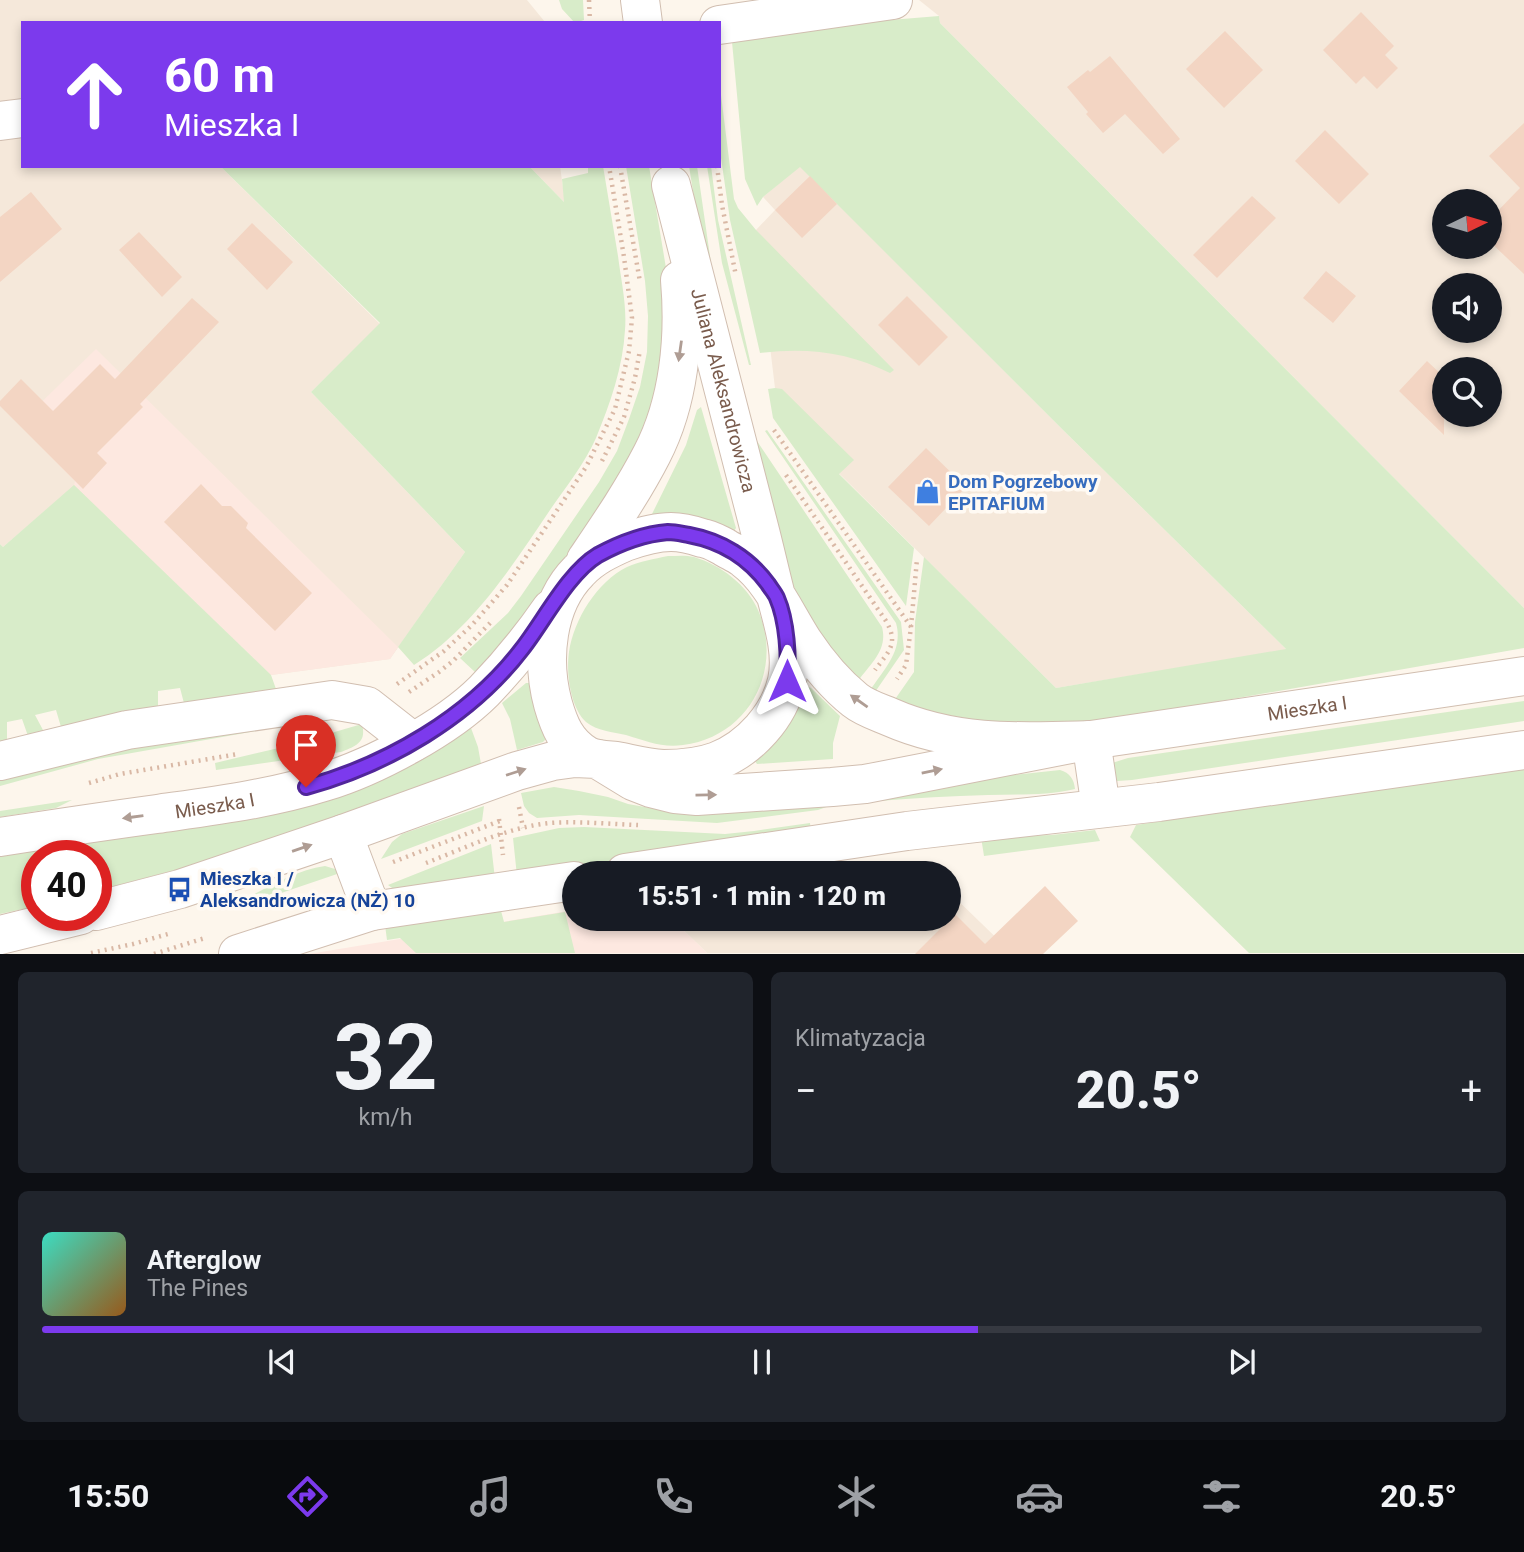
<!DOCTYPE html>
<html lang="pl">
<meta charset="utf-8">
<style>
:root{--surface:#171b24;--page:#20242c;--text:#f1f3f6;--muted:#9ea1a6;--line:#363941;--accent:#7c3aed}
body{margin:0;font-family:Roboto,sans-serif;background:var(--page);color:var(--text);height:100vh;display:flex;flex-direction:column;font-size:26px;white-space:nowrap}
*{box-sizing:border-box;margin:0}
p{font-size:23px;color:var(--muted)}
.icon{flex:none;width:38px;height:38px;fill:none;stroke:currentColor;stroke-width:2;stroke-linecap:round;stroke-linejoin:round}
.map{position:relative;height:954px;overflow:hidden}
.panel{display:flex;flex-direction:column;gap:18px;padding:18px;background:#0d0f14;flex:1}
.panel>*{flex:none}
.guide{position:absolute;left:21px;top:21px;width:700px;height:147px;border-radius:0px;box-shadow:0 4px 10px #0003;background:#7c3aed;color:#fff;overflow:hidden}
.needle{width:46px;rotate:85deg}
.fabs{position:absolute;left:1432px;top:189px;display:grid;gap:14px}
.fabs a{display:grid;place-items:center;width:70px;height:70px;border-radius:50%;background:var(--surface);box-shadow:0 4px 10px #0003;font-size:35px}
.speed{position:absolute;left:21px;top:840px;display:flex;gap:14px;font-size:35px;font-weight:700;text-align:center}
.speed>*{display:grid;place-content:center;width:91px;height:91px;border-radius:50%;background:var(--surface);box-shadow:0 4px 10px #0003;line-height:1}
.speed .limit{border:10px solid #d22;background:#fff;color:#111}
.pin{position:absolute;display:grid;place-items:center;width:60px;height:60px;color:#fff;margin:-72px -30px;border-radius:50% 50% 50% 0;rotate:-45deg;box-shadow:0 0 7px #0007}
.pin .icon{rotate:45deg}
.me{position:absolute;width:77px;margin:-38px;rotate:0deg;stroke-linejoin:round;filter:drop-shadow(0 0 5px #0008)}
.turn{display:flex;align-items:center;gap:24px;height:147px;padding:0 28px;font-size:32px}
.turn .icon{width:91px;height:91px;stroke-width:2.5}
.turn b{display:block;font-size:49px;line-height:60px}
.big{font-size:52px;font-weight:800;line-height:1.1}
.panel .card{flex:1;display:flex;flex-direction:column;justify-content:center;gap:10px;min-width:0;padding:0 24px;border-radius:10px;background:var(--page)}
.panel .dial{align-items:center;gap:0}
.dial b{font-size:91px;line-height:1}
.song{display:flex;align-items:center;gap:21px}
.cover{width:84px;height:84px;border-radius:10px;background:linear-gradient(135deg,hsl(170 70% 55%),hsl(30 70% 35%))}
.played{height:7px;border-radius:4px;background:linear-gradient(90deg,var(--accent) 65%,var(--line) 65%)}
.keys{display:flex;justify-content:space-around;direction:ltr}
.heat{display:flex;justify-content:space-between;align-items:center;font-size:38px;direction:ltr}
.panel .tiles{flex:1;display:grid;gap:18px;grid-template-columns:1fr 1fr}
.card:last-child{grid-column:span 2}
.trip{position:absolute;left:562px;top:861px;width:399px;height:70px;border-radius:35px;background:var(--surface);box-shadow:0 4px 10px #0003;font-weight:800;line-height:70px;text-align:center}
.dock{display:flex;height:112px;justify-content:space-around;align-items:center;background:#090b0e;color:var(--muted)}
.dock .icon{width:49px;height:49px}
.dock .current{color:var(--accent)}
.dock b{font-size:32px;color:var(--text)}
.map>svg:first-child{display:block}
.residential{fill:#f5e8da;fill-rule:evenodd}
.commercial{fill:#fde8e0}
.green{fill:#d8ecc9}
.building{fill:#f3d5c3}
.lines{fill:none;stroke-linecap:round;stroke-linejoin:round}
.minor-casing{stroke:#d1beb0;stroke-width:40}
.path{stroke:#d9b8a5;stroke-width:4.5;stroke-dasharray:2 5;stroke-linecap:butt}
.minor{stroke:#fff;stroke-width:38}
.oneway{fill:#af9d94}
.route-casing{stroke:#51269a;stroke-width:18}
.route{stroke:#7c3aed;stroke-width:12}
.labels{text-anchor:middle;stroke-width:7;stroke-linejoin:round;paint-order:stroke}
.street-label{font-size:19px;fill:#7a5c4d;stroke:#fffaf3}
.shop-label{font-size:19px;font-weight:bold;fill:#366cbe;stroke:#fffaf3;text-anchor:start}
.transit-label{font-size:19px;font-weight:bold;fill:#164399;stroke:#fffaf3;text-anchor:start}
</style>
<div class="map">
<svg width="1524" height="954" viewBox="0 0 1524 954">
<rect width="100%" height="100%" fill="#fdf6ec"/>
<!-- residential -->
<path class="residential" d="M 0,0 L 527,0 L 545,22 L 23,23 L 23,166 L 220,166 L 380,324 L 311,392 L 465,552 L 390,659 L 271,675 L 74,486 L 3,547 L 0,544 Z
M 919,0 L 1524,0 L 1524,608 L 940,23 L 939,16 ZM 1444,201 L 1489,201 L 1489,247 L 1444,247 ZM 1444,285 L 1489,285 L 1489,331 L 1444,331 ZM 1444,369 L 1489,369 L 1489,415 L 1444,415 Z
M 529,166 L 560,166 L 565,203 Z
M 800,166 L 1065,432 L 1287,650 L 1056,688 L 778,413 L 756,230 L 775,210 L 763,197 Z
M 920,865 L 929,873 L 881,873 L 889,871 Z
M 949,892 L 1012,953 L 707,953 L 672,919 L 948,919 Z"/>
<!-- commercial -->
<path class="commercial" d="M 96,349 L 398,647 L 390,659 L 271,675 L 74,485 L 75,481 L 19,424 Z
M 574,910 L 574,919 L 672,919 L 707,953 L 309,954 Z"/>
<!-- green -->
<path class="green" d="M 559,0 L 583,0 L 584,20 L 575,23 L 562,9 Z
M 939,16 L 940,23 L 1524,608 L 1524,648 L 1198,705 L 1033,730 L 891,705 L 914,672 L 915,622 L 924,557 L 1056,688 L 1286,649 L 1065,432 L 800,167 L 763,197 L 757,206 L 745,179 L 732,42 L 792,28 Z
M 719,79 L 734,199 L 738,208 L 756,230 L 894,370 L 890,373 C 849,352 806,347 760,353 L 730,220 L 719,144 Z
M 220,166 L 529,166 L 564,202 L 562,179 L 588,173 L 588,166 L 603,166 C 608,196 613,226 618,256 C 621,280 627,305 625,330 C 623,367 610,404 596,438 C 585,463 566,487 550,510 C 512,566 473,628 414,665 L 398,647 L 465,552 L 311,392 L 380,323 Z
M 626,166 L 649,166 L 670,292 L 670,330 L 649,428 L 559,575 L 476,673 L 460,658 L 508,613 L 521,596 L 599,482 L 617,451 L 629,419 L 640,387 L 647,352 L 648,316 L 645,281 Z
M 689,166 L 697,166 L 712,270 L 699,229 Z
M 707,166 L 711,166 L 718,220 L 751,365 L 749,365 L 722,263 Z
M 775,388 L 782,389 L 854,460 L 839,474 L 914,548 L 906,606 L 773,418 L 768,389 Z
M 701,407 L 736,528 L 734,531 L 652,514 L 686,445 L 697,410 Z
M 767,430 L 901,622 L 904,650 L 873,695 L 869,692 C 883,670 904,651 896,623 L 765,431 Z
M 755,438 L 882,627 C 888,650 871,663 858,681 L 827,648 L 800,602 L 789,574 Z
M 74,485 L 271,675 L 276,689 L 185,707 L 180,688 L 158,691 L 158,709 L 61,727 L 56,710 L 35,715 L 43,730 L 37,739 L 28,736 L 22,719 L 7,722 L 7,742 L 0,749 L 0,544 L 3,547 Z
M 668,556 C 677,556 686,555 694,557 C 721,565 747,585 758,610 C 784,669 749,737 683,745 C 662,748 646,741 626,735 C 613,732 597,731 586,722 C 570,707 566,672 569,652 C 574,619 597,582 627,567 C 640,561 654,559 668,556 Z
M 526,683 L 529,683 L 531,686 L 546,739 L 543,742 L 517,750 L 510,719 L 502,703 Z
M 806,686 L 811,688 L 840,716 L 833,743 L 833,759 L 757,764 L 755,761 L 756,756 L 802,689 Z
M 1524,701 L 1524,721 L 1132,780 L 1117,781 L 1112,779 L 1112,763 L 1128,758 Z
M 281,724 L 256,731 L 98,759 L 0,786 L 0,776 L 105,751 Z
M 362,724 C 367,743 355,746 341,752 L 216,770 L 215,763 L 283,747 Z
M 471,728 L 478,747 L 481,764 L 368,807 L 209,861 L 96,891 L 96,856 L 37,856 L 37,906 L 0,914 L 0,855 L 404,768 Z
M 1524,766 L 1524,953 L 1249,953 L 1130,837 L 1136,825 Z
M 1060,770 C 1070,773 1074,779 1075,789 C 1047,796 1016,794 988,795 C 951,796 915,798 878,801 L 877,790 Z
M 554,787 L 579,791 L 608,797 L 628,804 L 662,810 L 832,805 L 818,810 L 717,823 L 579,815 L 537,818 L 529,813 L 524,806 L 521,793 Z
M 72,800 L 56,808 L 0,817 L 0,811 Z
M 484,806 L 482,821 L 381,859 L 392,842 L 402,834 Z
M 810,823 L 811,832 L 517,876 L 513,838 L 559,828 L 584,827 L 725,834 L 754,831 Z
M 1095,830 L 1100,841 L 984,856 L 981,837 L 1052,835 Z
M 491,844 L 495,879 L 395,890 L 388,885 Z
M 857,863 L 860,873 L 783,873 Z
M 325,866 L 335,869 L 340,873 L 252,903 L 251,896 C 275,883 298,870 325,866 Z
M 500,907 L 504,922 L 565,912 L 575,953 L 416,953 L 400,938 L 387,940 L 385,925 Z"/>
<!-- building -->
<path class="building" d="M 1361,12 L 1394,46 L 1385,55 L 1398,68 L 1377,89 L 1364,76 L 1356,84 L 1323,50 Z
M 1225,31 L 1263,70 L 1224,108 L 1186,69 Z
M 1110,56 L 1180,139 L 1163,154 L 1125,114 L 1103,133 L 1086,114 L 1088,112 L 1067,87 L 1088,70 L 1090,72 Z
M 1524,123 L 1524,274 L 1489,241 L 1489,220 L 1520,188 L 1489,156 Z
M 1325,130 L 1369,174 L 1339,204 L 1295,161 Z
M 810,176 L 837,204 L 802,238 L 775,210 Z
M 31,192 L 62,229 L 0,282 L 0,217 Z
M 1252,196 L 1276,218 L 1217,278 L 1193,255 Z
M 252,223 L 293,262 L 267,290 L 227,249 Z
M 139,232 L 182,277 L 162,297 L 119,250 Z
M 1326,271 L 1356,296 L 1333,323 L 1303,298 Z
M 907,296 L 948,337 L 919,366 L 878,325 Z
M 192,298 L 219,322 L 140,404 L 143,407 L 97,453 L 107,463 L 83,489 L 0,406 L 0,401 L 21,379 L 53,411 L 100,364 L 115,379 Z
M 1427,361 L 1444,377 L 1444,435 L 1399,391 Z
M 926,448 L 966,487 L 929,526 L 888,487 Z
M 201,484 L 222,506 L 231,506 L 248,523 L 246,528 L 312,593 L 275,631 L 164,522 Z
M 1045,886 L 1078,921 L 1043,954 L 915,954 L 955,914 L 985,944 Z"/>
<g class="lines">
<defs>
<g id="minor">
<path d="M 640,0 L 643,23"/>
<path d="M 719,25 L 893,0"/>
<path d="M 0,121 L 23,118"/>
<path id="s1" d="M 671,185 C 700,299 730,413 759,527 C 765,550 770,573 776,596 C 783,623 793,653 787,681 C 779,716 750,748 717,761 C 701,767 681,769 663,769 C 647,768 632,764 616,761 C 606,760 595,760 586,755 C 566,743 559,725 553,704 C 541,660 546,604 579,571 C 592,557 609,549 625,542 C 639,537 657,532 671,532 C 681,532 693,535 702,538 C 710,539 716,543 724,547 C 730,551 738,554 744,559 C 771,579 785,613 803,641 C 817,662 835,684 855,700 C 865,708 878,712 890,717 C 956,746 1021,742 1091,740"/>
<path d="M 586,560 C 609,526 633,491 652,454 C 679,402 685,338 680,280"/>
<path d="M 1091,740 L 1101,808"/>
<path d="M 0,761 L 127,730 L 332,700 L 367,706 L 413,742"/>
<path id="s2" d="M 0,837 C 52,829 105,821 157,814 C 213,806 270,799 324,782 C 374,767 447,728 484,691 C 509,665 531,638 551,609"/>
<path d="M 625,873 L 907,831 L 1159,802 L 1524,750"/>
<path id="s3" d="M 96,911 L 180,889 L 343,834 L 517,771 L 553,761 L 575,758 L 597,759 L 633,781 L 651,788 L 675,794 L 697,796 L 832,787 L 865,784 L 1091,740 L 1524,676"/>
<path d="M 372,911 L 574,881"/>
<path d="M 0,935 L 81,915"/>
<path d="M 238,954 L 372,911 L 343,834"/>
</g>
</defs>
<!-- minor casing -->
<use href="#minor" class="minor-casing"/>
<!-- path -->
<path class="path" d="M 589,0 L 590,23
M 620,166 L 640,282
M 717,166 L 722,205 L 736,276
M 774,430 L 911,627 L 906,665 L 897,679
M 602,461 L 624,417 L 635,378 L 640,350
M 786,475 L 886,621 C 899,644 889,651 875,670
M 911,627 L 917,559
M 397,684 L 444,651 L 472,625 L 507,585 L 586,467 L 615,409 L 629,351 L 632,318 L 624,257 L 609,166
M 409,692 L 439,672 L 453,661 L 493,620
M 89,783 L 120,774 L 238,754
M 519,807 L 523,828
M 499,819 L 503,855
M 393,862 L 500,821
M 426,863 C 465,848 508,827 550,823 C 579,821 609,824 638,825
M 91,953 L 133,944 L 168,934
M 154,954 L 205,938"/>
<!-- minor -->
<use href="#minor" class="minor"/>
</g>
<!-- one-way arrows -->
<defs><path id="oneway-solid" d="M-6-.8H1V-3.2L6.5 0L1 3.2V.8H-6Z" transform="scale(1.75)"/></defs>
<g class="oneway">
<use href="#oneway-solid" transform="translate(680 351) rotate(98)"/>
<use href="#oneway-solid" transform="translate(859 701) rotate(-145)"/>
<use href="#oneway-solid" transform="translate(932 771) rotate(-11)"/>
<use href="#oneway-solid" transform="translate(516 772) rotate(-18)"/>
<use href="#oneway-solid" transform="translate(706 795) rotate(-1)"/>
<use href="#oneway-solid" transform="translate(133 817) rotate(172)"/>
<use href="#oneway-solid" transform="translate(302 848) rotate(-19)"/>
</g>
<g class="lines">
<defs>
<path id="route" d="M 306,787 C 387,765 470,717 522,649 C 544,621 568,573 598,555 C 620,543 644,534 668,532 C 675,532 683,534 689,535 C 721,541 749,558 768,584 C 771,589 775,593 777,598 C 787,621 789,657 787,681"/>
</defs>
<!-- route casing -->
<use href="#route" class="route-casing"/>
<!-- route -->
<use href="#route" class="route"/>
</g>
<!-- icons -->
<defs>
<symbol id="shop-bare" viewBox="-9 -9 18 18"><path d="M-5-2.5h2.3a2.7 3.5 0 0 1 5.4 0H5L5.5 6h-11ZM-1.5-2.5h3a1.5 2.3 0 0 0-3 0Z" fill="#3f7fe0" stroke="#fffaf3" stroke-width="2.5" paint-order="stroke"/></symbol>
<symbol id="bus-bare" viewBox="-9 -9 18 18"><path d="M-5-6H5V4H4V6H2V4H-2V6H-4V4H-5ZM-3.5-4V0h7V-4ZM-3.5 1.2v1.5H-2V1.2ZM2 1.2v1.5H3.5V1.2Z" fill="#1a4fb4" stroke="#fffaf3" stroke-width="2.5" paint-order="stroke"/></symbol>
</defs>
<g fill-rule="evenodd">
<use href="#shop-bare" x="910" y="474" width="35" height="35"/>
<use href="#bus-bare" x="162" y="872" width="35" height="35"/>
</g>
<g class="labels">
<!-- street labels -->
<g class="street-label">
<text dy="7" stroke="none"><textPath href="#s1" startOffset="212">Juliana Aleksandrowicza</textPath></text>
<text dy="7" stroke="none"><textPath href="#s3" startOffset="1251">Mieszka I</textPath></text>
<text dy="7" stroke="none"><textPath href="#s2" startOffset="217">Mieszka I</textPath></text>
</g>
<!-- shop labels -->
<g class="shop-label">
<text x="948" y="488">Dom Pogrzebowy<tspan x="948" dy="22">EPITAFIUM</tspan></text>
</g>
<!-- transit labels -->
<g class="transit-label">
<text x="200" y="885">Mieszka I /<tspan x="200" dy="22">Aleksandrowicza (NŻ) 10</tspan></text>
</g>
</g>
</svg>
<div class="fabs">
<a><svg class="needle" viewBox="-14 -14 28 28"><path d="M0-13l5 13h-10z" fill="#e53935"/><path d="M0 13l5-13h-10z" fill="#9ea1a6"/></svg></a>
<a><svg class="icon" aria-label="sound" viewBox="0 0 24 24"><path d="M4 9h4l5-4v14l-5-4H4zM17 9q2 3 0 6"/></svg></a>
<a><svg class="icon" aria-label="search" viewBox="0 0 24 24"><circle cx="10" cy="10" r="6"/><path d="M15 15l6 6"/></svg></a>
</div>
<div class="speed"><div class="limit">40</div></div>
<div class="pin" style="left:306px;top:787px;background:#d93025"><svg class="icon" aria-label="arrive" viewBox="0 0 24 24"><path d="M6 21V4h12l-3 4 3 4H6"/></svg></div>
<svg class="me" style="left:787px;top:681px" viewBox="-20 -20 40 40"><path d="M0-17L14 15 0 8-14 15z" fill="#7c3aed" stroke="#fff" stroke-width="4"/></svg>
<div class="trip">15:51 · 1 min · 120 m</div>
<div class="guide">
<div class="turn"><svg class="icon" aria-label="ahead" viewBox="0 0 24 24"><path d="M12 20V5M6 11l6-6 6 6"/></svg><div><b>60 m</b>Mieszka I</div></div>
</div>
</div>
<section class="panel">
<div class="tiles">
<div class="card dial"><b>32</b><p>km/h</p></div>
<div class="card"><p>Klimatyzacja</p>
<div class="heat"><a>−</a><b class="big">20.5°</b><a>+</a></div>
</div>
<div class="card">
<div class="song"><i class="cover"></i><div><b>Afterglow</b><p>The Pines</p></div></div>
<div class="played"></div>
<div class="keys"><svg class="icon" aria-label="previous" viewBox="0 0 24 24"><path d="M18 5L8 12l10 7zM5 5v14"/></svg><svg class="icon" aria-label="pause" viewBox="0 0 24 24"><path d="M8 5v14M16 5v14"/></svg><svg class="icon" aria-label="next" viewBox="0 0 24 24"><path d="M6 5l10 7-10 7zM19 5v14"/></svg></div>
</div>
</div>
</section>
<nav class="dock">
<b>15:50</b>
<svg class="icon current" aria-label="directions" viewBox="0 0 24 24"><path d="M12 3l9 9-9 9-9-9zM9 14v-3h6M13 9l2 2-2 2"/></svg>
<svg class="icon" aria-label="music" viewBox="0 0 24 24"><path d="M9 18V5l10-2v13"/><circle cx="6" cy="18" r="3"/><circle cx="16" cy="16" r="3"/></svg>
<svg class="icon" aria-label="phone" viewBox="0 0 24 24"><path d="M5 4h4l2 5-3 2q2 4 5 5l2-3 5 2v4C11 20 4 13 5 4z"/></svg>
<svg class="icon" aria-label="climate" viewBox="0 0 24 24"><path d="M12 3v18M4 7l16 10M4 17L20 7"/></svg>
<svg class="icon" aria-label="car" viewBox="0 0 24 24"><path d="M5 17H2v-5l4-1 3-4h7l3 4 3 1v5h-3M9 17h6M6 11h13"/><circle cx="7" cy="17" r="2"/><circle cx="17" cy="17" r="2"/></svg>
<svg class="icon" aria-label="filters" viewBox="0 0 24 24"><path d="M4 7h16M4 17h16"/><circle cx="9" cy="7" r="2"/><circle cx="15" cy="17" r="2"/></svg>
<b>20.5°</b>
</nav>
